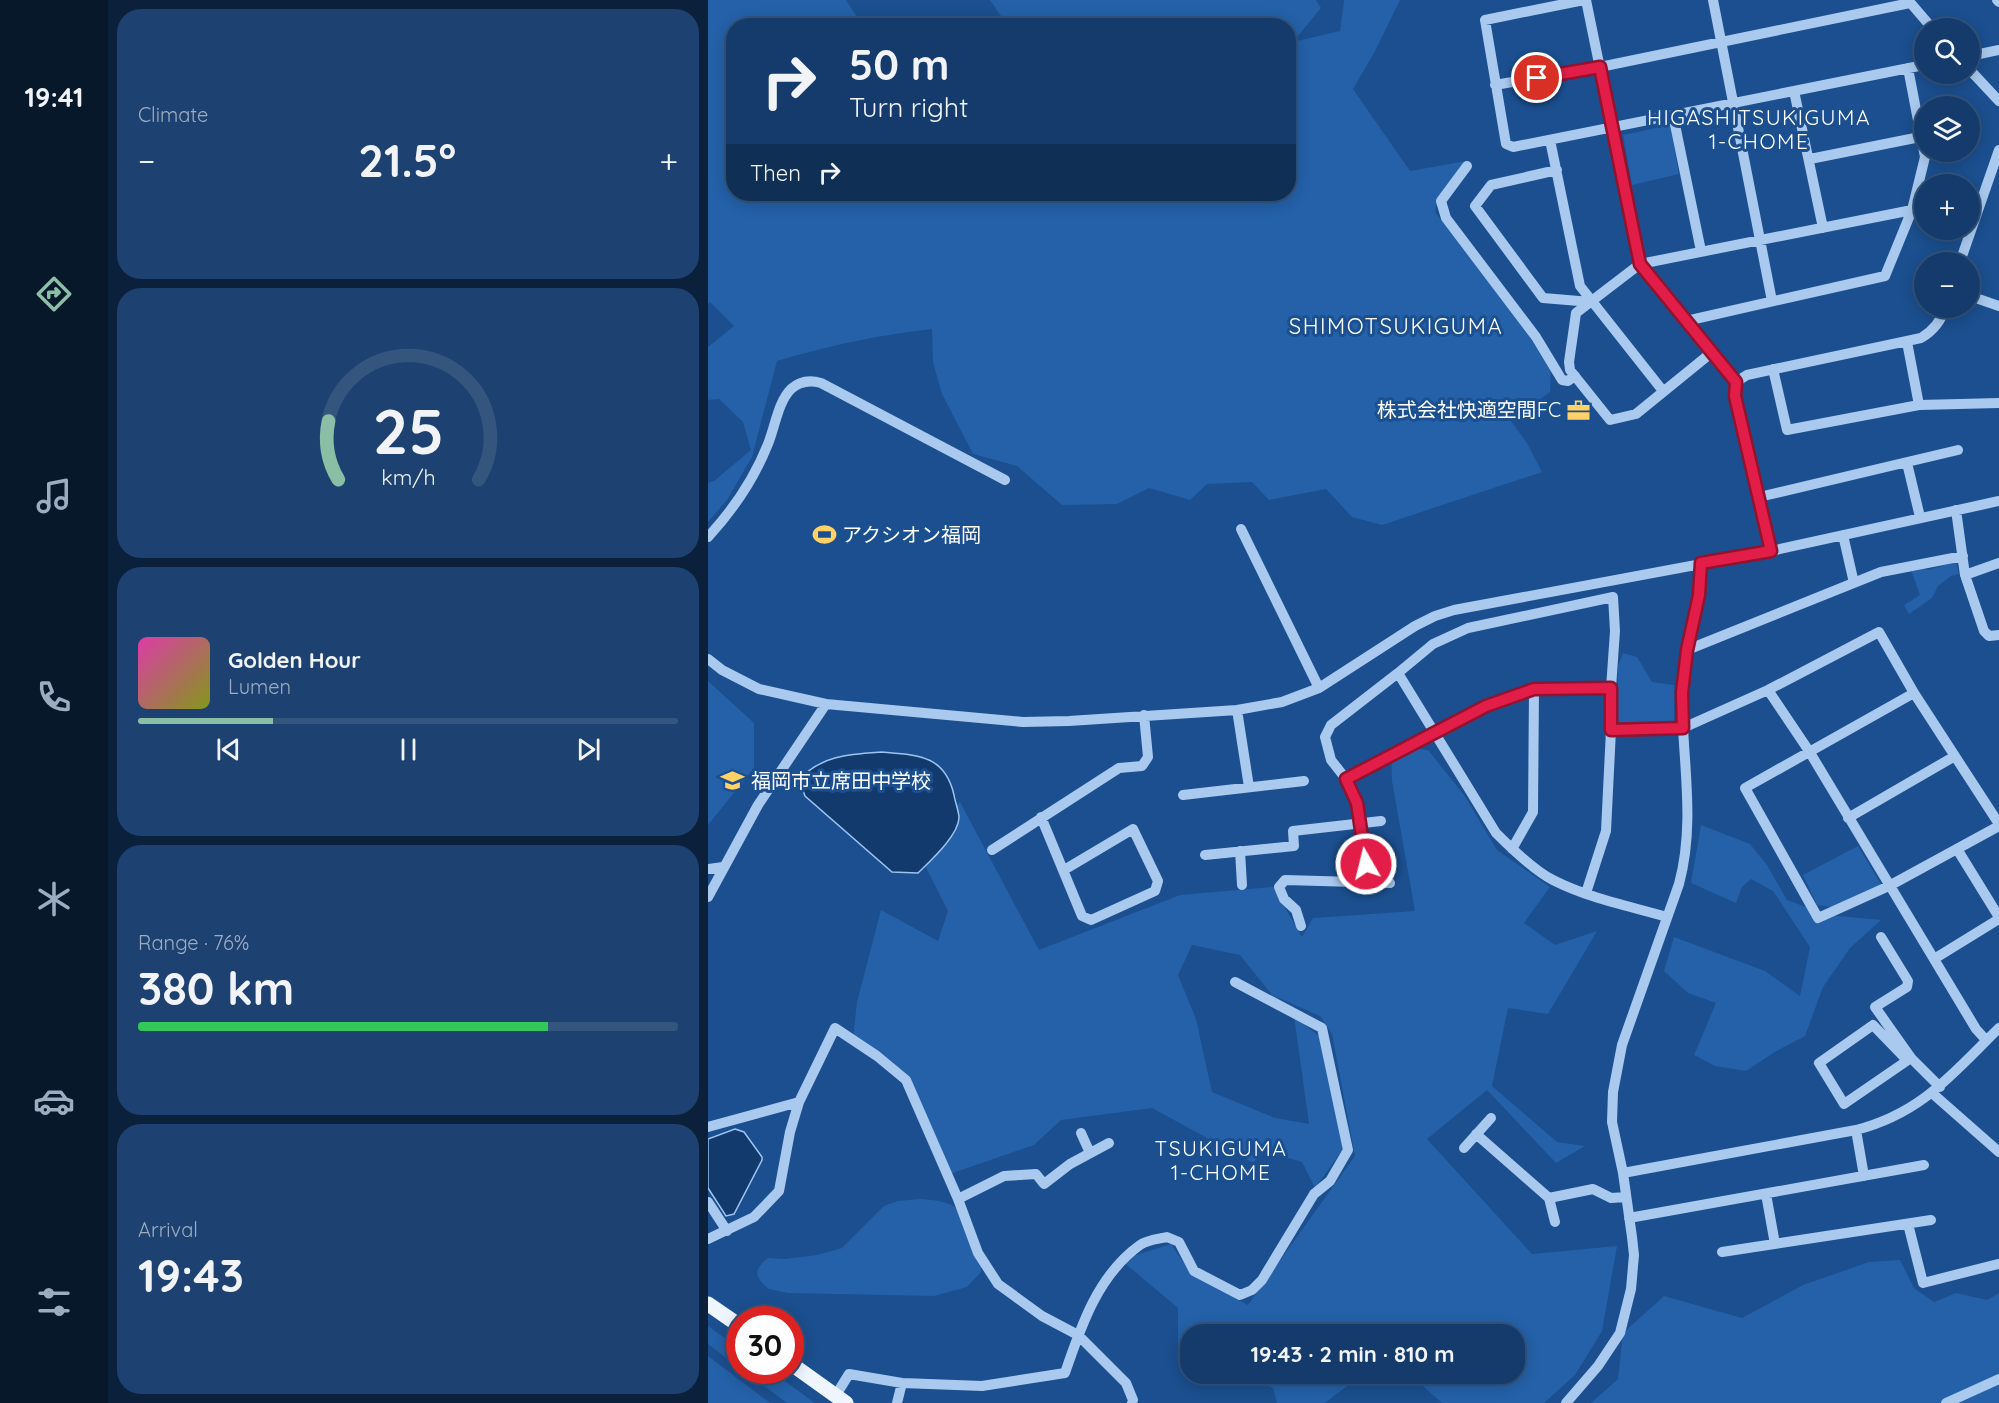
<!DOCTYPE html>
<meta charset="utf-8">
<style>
:root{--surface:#143b6b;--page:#1d4271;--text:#f1f3f6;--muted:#9dadc1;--line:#33557e;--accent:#8abfa5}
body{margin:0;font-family:Quicksand,"Noto Sans JP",sans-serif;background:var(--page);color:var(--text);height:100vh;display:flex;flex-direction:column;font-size:22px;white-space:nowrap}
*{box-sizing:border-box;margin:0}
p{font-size:20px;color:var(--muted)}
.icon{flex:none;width:33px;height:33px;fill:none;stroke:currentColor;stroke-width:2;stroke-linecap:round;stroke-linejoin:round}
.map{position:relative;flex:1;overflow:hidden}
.panel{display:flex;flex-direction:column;gap:9px;padding:9px;background:#0b203b;width:600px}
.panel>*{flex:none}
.guide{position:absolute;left:18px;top:18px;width:570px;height:183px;border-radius:24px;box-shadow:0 3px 15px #0003,0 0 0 2px var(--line);background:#143b6b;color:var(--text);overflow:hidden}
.controls{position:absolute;left:1206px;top:18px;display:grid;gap:12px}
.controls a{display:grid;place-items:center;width:66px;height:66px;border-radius:50%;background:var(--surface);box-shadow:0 3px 15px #0003,0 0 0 2px var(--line);font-size:30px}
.speed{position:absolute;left:18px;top:1306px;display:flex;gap:12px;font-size:30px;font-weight:700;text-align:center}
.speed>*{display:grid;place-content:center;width:78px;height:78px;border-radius:50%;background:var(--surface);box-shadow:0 3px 15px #0003,0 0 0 2px var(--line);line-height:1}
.speed .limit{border:9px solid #d22;background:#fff;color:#111}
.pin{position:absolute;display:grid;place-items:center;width:51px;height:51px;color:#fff;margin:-26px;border:3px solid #fff;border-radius:50%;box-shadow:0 2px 6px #0007}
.me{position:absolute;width:66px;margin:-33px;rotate:352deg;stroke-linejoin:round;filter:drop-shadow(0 0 4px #0008)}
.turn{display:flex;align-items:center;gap:21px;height:126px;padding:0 24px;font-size:27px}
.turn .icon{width:78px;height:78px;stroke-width:2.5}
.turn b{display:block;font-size:42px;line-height:51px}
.then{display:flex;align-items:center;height:57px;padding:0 24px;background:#0003;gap:12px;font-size:22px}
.big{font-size:45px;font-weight:700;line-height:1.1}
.panel .widget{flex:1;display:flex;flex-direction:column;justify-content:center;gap:9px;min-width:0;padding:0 21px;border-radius:24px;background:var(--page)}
.panel .dial{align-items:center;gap:0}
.dial svg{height:156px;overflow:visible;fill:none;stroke:var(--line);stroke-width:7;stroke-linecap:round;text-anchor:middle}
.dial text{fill:var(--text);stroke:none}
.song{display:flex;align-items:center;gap:18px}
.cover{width:72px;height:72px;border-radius:9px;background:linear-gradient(135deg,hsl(320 70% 55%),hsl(70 70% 35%))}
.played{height:6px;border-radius:3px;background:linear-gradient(90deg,var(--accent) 25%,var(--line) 25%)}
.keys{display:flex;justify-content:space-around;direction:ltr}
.heat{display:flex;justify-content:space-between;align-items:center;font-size:33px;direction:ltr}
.charge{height:9px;border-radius:4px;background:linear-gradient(90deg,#34c759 76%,var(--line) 0)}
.trip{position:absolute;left:472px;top:1324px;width:345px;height:60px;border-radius:24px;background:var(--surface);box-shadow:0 3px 15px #0003,0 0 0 2px var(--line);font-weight:700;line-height:60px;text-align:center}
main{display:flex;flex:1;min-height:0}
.tabs{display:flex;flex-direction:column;width:108px;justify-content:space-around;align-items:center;background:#08182b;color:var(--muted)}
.tabs .icon{width:42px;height:42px}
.tabs .current{color:var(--accent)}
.tabs b{font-size:27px;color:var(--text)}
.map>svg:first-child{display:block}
.green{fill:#2461a8}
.water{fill:#123a6d;stroke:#9cc4f0;stroke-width:1.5}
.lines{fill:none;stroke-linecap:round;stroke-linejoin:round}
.minor{stroke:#a9c9ee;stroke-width:10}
.major{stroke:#f0f6ff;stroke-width:15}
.route-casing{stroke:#92132f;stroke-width:15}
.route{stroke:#e11d48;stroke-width:10}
.labels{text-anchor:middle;stroke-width:6;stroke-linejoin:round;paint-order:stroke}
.poi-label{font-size:20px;fill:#fff;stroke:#1b4f8f;text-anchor:start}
.neighbourhood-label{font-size:21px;letter-spacing:1.5px;fill:#fff;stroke:#1b4f8f}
.quarter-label{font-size:22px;letter-spacing:1.5px;fill:#fff;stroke:#1b4f8f}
</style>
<main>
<nav class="tabs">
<b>19:41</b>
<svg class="icon current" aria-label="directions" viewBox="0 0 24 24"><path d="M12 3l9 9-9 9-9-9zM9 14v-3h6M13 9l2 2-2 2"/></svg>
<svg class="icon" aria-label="music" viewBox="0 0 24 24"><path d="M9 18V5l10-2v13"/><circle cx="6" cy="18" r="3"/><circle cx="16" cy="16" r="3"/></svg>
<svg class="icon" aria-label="phone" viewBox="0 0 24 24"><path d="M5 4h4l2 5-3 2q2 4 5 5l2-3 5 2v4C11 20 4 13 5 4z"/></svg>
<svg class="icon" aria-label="climate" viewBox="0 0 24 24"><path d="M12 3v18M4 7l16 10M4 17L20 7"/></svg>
<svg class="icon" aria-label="car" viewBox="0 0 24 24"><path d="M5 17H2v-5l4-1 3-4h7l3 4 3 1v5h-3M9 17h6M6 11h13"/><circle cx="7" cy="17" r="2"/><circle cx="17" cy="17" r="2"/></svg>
<svg class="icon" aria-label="filters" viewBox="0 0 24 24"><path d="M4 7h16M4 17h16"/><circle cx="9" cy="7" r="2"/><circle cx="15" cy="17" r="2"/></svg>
</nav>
<section class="panel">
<div class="widget"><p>Climate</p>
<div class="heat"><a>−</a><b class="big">21.5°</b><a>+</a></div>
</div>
<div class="widget dial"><svg viewBox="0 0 100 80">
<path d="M14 69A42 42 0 1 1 86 69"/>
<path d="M14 69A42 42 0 0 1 9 39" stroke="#8abfa5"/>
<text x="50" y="56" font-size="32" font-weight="700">25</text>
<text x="50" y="72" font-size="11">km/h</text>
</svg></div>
<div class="widget">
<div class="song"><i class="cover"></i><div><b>Golden Hour</b><p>Lumen</p></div></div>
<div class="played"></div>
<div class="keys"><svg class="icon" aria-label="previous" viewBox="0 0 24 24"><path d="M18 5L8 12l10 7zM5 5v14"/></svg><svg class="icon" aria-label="pause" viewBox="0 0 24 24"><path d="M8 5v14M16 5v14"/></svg><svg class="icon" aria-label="next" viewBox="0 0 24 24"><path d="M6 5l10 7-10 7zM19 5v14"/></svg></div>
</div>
<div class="widget"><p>Range · 76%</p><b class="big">380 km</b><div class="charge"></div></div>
<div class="widget"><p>Arrival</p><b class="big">19:43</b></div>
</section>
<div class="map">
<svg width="1291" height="1403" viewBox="0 0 1291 1403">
<rect width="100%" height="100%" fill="#1b4f8f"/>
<!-- green -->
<path class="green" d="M 0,0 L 138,0 L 154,25 L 26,26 L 26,194 L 580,194 L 580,26 L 297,25 L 293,16 L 282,0 L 608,0 L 613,8 L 585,42 L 632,31 L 636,0 L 692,0 L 666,53 L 645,89 L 702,171 L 758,161 L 730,198 L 727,212 L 810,320 L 843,369 L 842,392 L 803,421 L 819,443 L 834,472 L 674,525 L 644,517 L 618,489 L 561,500 L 544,482 L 499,484 L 482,500 L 441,488 L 409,504 L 354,505 L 309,466 L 265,454 L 234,394 L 225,362 L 224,329 C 170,335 120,346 69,361 L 44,457 L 19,500 L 0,522 L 0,483 L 6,481 L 43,450 L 35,422 L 11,399 L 0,400 L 0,347 L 26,326 L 2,302 L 0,305 Z
M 962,125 L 971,174 L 924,185 L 915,135 Z
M 1248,562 L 1251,574 L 1243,576 L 1230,586 L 1224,598 L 1201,614 L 1196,605 L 1212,595 L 1203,570 L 1213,568 L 1220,570 Z
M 915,653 L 929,657 L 944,682 L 966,685 L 966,724 L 909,724 L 910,666 Z
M 0,681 L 46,723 L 46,768 L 0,825 Z
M 683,746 L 720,750 L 756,795 L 789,850 L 842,887 L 816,923 L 847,945 L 889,931 L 840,1014 L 800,1008 L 784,1086 L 849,1142 L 877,1146 L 848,1163 L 779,1090 L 719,1139 L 824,1254 L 909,1246 L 894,1331 L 867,1375 L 836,1403 L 734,1403 L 701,1374 L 807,1374 L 807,1335 L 483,1335 L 483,1354 L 470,1357 L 470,1308 L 413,1260 L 463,1244 L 484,1275 L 540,1305 L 647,1156 L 624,1034 L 612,1016 L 564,995 L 532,955 L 484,945 L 470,975 L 488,1019 L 504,1092 L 567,1118 L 601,1124 L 586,1016 L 611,1036 L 635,1149 L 607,1188 L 594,1162 L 556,1151 L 545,1163 L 444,1108 L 353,1120 L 326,1145 L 242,1174 L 202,1087 L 145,1039 L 149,1002 L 173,910 L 230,941 L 240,911 L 209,850 L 252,802 L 331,950 L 472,895 L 565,887 L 594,937 L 605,918 L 707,911 L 684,781 Z
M 993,825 L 1042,844 L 1059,865 L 1079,900 L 1120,915 L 1173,920 L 1142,948 L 1115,987 L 1097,1036 L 1065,1053 L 1038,1071 L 1007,1066 L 986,1055 L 1008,1003 L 980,993 L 956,971 L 966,937 L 1057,971 L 1092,996 L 1102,947 L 1065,891 L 1043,879 L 1034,887 L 1028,903 L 983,883 Z
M 1150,846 L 1173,884 L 1123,907 L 1109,905 L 1095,875 Z
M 212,1199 C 223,1200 235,1200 245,1206 C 256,1213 268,1253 273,1266 L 273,1272 L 259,1287 L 226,1296 L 80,1293 L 61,1289 C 46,1277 45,1270 60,1258 L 77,1259 L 109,1255 L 134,1248 L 176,1206 L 190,1201 Z
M 1192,1260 L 1206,1288 L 1226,1302 L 1248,1293 L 1279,1300 L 1291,1293 L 1291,1403 L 883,1403 L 910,1379 L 915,1333 L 956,1296 L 1034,1318 L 1095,1285 L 1161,1262 Z
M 0,1326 L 31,1348 L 31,1368 L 0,1344 Z
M 0,1356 L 62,1403 L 0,1403 Z
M 36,1371 L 63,1371 L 107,1403 L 79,1403 Z
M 542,1374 L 681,1374 L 643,1383 L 617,1403 L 569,1403 L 565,1388 Z"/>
<!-- water -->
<path class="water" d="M 174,752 C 210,755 237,755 246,795 C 247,802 251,811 251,818 C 250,836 222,861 210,873 L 184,872 L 97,796 L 91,780 C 113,755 144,754 174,752 Z
M 27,1129 L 36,1132 L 54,1157 L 54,1160 L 26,1214 L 18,1216 L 0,1188 L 0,1139 Z"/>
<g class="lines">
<!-- minor -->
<path class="minor" d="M 876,0 L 777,20 L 798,144 L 805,147 L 1216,65
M 878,0 L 932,264 L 1028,382
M 1005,0 L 1064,301
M 1200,0 L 1224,28
M 1289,0 L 1291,2
M 1262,56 L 1291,50
M 1262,70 L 1291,101
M 787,85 L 892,67 L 1202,3
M 1086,91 L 1115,228
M 965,115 L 993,251
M 842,140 L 872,286 L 955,391
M 1102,159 L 1212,137
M 759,166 L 733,201 L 738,218 L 828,337 L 854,380 L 860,381 L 867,376
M 849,170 L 783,185 L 767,206 L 835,298 L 883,302
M 1252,262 L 1291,150
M 1262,296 L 1291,306
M 978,321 L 1177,276 L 1204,210 L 1217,157 L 1200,68
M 1199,342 L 1211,405
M 1003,353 L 928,414 L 902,420 L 862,370 L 861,362 L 868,313 L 932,264 L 1204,210 L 1216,215
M 1065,369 L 1079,430 L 1211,405 L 1291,403
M 1199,463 L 1212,517
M 1051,497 L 1250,450
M 1248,510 L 1257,575 L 1276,631 L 1281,636 L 1291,635
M 533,529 L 611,688
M 1135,535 L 1146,583
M 0,537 C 25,510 46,479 60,444 C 67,427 70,402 83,389 C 92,381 103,380 113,383 L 297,480
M 1063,551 L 1027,396 L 1028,382 L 1039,375 L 1213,338 C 1225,331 1233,321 1237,308
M 1257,575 L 1291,563
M 979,650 L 1173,572 L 1255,556
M 0,659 L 14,670 L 51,689 L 118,704 L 315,722 L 361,721 L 529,710 L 574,702 L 611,688 L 707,626 L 727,616 L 746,610 L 1063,551 L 1291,501
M 690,673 L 788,833 C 802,847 827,871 845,880 C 880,898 921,906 959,917
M 1060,690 L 1101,751 L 1268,1029 L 1278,1040
M 1206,693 L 1037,788 L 1110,918 L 1181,886 L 1291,826
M 529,710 L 541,787
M 903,730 L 975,728 L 1060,690 L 1171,632 L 1206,693 L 1291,824
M 638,779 L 778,706 L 826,689 L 903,688
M 475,795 L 596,781
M 333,817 L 374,916 L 383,920 L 447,891 L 450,881 L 425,829 L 356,870
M 1140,818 L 1247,756
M 804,849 L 825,812 L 826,689
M 1249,849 L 1291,917
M 284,850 L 411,768 L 434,766 L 440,757 L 436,715
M 532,851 L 534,885
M 497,855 L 586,846 L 585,831 L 673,821
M 0,869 L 15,867
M 661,883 L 649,803 L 638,779 L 623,760 L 617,737 L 623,725 L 690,673 L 725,644 L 760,628 L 905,597 L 907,631 L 903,688 L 903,730 L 898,831 L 878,893
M 0,897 L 50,805 L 118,704
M 593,926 L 588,910 L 576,899 L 571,887 L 577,880 L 682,883
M 1173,937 L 1200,981 L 1199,987 L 1167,1007 L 1203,1058 L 1136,1104 L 1111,1063 L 1165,1025 L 1196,1057 L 1203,1058 L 1232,1087
M 1226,959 L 1291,919
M 1224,1093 L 1291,1152
M 0,1127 L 91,1102
M 1148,1130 L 1156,1176
M 373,1133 L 382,1153
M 768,1134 L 841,1198 L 885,1189 L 903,1198 L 918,1197
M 756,1148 L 783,1118
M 915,1173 L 1148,1130 C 1214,1113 1244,1074 1291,1028
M 1058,1194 L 1067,1244
M 841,1198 L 847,1222
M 250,1199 L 296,1176 L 328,1174 L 336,1184 L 362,1164 L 401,1143
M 0,1202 L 19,1231
M 921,1218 L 1216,1165
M 1200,1224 L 1215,1283 L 1290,1264
M 0,1239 L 46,1217 L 71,1191 L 82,1132 L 91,1102 L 127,1028 L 169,1056 L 198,1080 L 250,1199 L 270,1253 L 290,1284 L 334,1316 L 370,1335 L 418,1383 L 425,1400 L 424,1403
M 1014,1252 L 1223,1220
M 128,1395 L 141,1374 L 194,1383 L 274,1386 L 357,1373 C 373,1326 390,1275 432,1245 C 439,1240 451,1239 459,1237 L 471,1242 L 486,1271 L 532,1295 L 544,1290 L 554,1280 L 606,1194 L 622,1181 L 640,1150 L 614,1028 L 527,982
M 189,1403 L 194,1383
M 858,1403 L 890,1366 L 912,1333 L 923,1289 L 926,1255 L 924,1237 L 915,1173 L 904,1122 L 905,1092 L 914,1045 L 971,884 C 988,821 974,759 974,696 C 974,661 986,629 991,595 C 992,585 992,574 993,563
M 1238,1403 L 1291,1379"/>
<!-- major -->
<path class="major" d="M 0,1304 L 32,1326
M 82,1363 L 138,1403"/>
</g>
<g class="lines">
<defs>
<path id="route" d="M 658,864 L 649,803 L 638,779 L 778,706 L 826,689 L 903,688 L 903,730 L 975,728 L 974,693 L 979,650 L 991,595 L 993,563 L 1063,551 L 1027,396 L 1028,382 L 932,264 L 892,67 L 829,78"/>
</defs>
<!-- route casing -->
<use href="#route" class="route-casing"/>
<!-- route -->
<use href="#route" class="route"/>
</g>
<!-- icons -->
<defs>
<symbol id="office-bare" viewBox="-9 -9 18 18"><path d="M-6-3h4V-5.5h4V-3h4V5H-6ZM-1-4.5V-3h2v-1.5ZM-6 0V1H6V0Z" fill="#ffd166" stroke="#1b4f8f" stroke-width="2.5" paint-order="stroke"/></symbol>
<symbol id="stadium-bare" viewBox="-9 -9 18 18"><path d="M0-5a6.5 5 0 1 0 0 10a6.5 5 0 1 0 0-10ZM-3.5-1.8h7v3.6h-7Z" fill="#ffd166" stroke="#1b4f8f" stroke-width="2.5" paint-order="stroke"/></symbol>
<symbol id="school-bare" viewBox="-9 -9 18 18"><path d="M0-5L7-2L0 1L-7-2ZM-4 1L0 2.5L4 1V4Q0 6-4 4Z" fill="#ffd166" stroke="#1b4f8f" stroke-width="2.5" paint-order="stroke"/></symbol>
</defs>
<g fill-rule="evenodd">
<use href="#office-bare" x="854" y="394" width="33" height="33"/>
<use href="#stadium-bare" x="100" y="518" width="33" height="33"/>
<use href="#school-bare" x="8" y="764" width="33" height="33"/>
</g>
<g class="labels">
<!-- poi labels -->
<g class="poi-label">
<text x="853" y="417" text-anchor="end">株式会社快適空間FC</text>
<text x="134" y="542">アクシオン福岡</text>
<text x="43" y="788">福岡市立席田中学校</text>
</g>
<!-- neighbourhood labels -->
<g class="neighbourhood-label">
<text x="1051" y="125">HIGASHITSUKIGUMA<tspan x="1051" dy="24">1-CHOME</tspan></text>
<text x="513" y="1156">TSUKIGUMA<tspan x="513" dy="24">1-CHOME</tspan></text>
</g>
<!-- quarter labels -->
<g class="quarter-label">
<text x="688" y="334">SHIMOTSUKIGUMA</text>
</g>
</g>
</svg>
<div class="controls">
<a><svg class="icon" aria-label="search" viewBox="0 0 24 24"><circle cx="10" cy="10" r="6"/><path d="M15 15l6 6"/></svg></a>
<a><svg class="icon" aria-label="layers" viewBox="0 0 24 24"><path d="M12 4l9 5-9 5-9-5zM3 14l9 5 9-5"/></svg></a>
<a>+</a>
<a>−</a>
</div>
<div class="speed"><div class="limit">30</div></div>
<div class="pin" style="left:829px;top:78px;background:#d93025"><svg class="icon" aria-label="arrive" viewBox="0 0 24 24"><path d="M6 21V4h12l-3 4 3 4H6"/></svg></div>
<svg class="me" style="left:658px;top:864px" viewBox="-20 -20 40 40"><circle r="17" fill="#e11d48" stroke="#fff" stroke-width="3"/><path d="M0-11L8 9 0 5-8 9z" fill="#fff"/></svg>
<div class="trip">19:43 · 2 min · 810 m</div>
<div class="guide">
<div class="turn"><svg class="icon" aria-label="right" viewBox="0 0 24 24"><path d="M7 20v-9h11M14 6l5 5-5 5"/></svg><div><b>50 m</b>Turn right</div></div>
<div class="then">Then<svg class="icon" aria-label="right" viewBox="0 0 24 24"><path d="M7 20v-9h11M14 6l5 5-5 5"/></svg></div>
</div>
</div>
</main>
